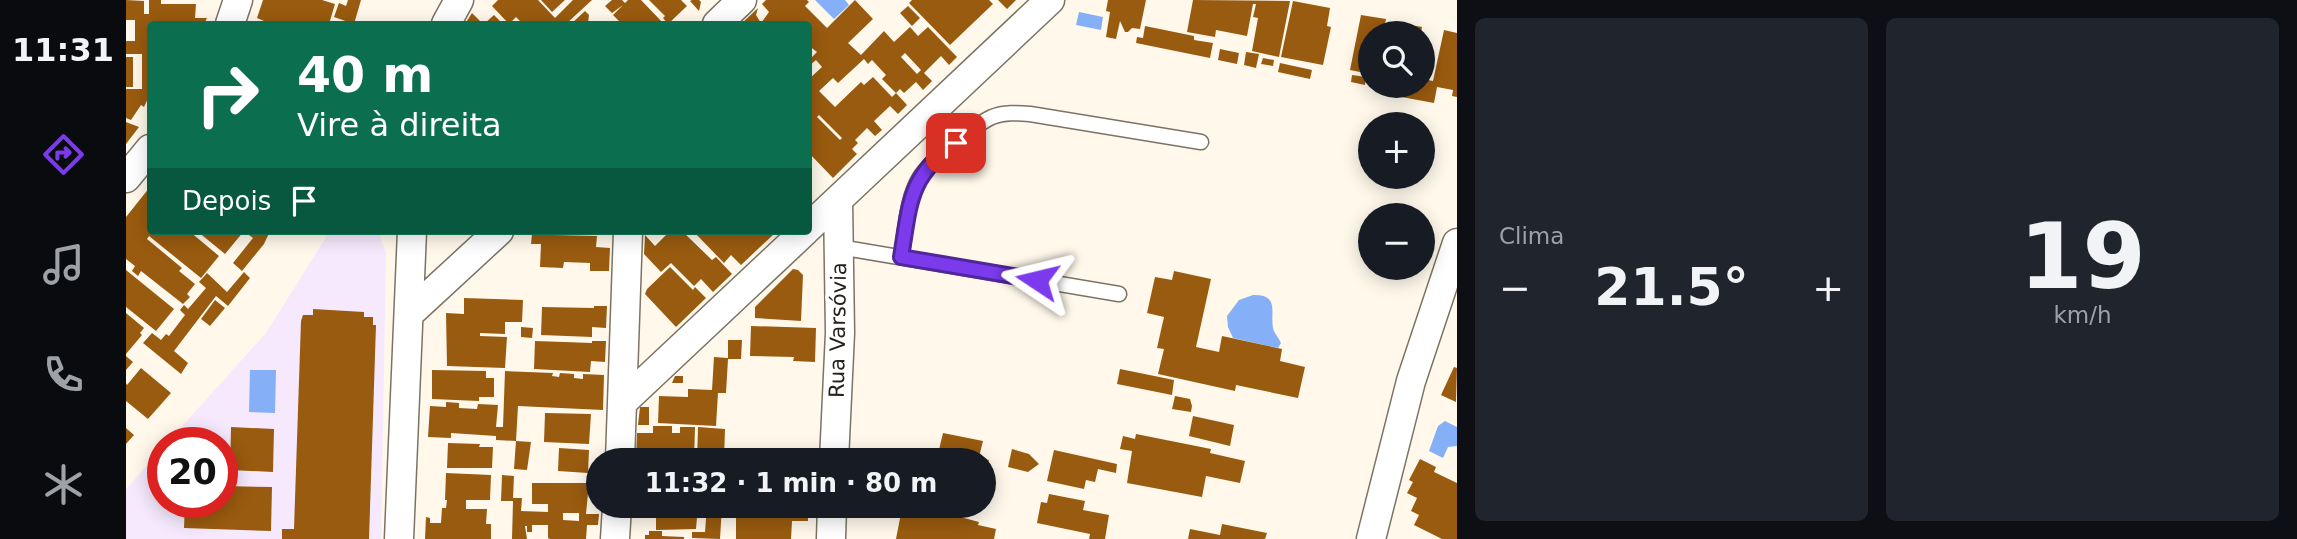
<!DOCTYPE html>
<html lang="pt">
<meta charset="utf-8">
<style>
:root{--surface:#171b24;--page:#20242c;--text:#f1f3f6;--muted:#9ea1a6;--accent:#7c3aed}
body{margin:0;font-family:"DejaVu Sans",sans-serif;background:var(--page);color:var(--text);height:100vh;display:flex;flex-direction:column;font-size:26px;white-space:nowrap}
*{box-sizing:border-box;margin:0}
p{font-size:23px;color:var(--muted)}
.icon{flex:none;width:38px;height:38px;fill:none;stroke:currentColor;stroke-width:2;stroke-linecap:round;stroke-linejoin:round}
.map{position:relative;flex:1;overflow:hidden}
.drawer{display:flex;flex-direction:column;gap:18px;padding:18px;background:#0d0f14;width:840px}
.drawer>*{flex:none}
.banner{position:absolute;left:21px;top:21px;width:665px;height:214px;border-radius:7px;box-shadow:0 4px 18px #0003;background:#0b6e4f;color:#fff;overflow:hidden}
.fabs{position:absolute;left:1232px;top:21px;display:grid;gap:14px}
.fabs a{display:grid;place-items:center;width:77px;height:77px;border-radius:50%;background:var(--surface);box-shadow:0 4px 18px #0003;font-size:35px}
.speed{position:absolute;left:21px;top:427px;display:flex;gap:14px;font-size:35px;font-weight:700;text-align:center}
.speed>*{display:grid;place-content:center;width:91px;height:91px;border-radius:50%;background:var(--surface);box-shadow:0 4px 18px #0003;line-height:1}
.speed .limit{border:10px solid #d22;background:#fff;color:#111}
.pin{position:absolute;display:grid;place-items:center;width:60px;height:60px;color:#fff;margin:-30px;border-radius:14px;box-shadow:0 4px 10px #0006}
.me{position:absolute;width:77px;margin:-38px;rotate:280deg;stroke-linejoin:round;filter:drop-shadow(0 0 5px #0008)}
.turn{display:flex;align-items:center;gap:24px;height:147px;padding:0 35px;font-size:32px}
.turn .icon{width:91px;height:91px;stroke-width:2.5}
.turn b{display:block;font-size:49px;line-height:60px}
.then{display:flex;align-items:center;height:66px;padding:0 35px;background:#0003;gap:14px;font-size:26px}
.big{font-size:52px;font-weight:700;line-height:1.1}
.drawer .card{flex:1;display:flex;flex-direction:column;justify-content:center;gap:10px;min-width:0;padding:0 24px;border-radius:10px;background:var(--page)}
.drawer .dial{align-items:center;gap:0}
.dial b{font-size:91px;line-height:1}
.heat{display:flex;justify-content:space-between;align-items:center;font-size:38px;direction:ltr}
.drawer .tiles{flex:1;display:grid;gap:18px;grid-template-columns:repeat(2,1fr)}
.trip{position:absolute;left:460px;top:448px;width:410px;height:70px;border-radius:35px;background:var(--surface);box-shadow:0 4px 18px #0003;font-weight:700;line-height:70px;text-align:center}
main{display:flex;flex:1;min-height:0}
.tab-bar{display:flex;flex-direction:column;width:126px;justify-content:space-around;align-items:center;background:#090b0e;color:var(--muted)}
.tab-bar .icon{width:49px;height:49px}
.tab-bar .selected{color:var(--accent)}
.tab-bar b{font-size:32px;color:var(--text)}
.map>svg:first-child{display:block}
.education{fill:#f6e9fd}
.water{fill:#85aff7}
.building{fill:#995b0f;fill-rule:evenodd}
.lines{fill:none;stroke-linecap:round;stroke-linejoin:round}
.lane-casing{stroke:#7b7465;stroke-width:17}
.street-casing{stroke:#7b7465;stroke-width:31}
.lane{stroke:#fff;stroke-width:14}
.street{stroke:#fff;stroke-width:28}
.route-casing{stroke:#51269a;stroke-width:18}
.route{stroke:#7c3aed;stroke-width:12}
.labels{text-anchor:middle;stroke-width:7;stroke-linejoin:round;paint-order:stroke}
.street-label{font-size:21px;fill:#25221c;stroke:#fff}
</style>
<main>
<nav class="tab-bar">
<b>11:31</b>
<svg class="icon selected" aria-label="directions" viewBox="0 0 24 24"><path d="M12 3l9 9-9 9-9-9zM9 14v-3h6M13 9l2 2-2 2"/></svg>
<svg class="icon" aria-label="music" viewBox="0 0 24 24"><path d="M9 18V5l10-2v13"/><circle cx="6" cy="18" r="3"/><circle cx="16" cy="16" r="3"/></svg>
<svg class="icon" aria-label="phone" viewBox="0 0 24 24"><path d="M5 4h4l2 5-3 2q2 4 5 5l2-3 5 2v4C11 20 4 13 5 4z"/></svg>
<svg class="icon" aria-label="climate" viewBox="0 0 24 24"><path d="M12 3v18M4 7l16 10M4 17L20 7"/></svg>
</nav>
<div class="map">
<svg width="1331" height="539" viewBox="0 0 1331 539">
<rect width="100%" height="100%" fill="#fff8eb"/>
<!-- education -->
<path class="education" d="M 204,231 L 252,231 L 260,253 L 255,539 L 0,539 L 0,489 L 37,448 L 37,502 L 96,502 L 96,443 L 41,443 L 140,333 Z"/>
<!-- water -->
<path class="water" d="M 689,0 L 719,0 L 723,5 L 708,19 Z
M 953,12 L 977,17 L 975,30 L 950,25 Z
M 1127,295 C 1154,294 1144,313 1147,328 C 1148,333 1153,338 1155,343 L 1152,348 L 1107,338 L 1102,327 L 1101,316 L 1113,300 Z
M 124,370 L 150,370 L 149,413 L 123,412 Z
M 1319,421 L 1331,427 L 1331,446 L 1322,447 L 1317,458 L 1303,451 L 1312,426 Z"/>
<!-- building -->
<path class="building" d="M 0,0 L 18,1 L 18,14 L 23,14 L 23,0 L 35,0 L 35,4 L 70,4 L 69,18 L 81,18 L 78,24 L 24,24 L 24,94 L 18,107 L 15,105 L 5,120 L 0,118 L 0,89 L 16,89 L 16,54 L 0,54 L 0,41 L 9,41 L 9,20 L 0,20 Z
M 137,0 L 196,0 L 209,4 L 203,24 L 145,24 L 131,18 Z
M 222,0 L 235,0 L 228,24 L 208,17 L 213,3 L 220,6 Z
M 372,0 L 412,0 L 429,18 L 447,0 L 466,0 L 440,24 L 392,24 L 395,22 L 390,17 L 383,24 L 366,6 Z
M 415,0 L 439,0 L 426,12 Z
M 486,0 L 496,0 L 499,3 L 502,0 L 515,0 L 538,24 L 496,24 L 487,15 L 497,5 L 486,13 L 479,6 Z
M 523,0 L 555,0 L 561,6 L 542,24 L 537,18 L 539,16 Z
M 566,0 L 573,0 L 575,2 L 573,11 L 564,1 Z
M 640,0 L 681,0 L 683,2 L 679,6 L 701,28 L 729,0 L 747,19 L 722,43 L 735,55 L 758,31 L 768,42 L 784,27 L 792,36 L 802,27 L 831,57 L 823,65 L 815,56 L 798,73 L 806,81 L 797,90 L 790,82 L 778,93 L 774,89 L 770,93 L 756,79 L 760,75 L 746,60 L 742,64 L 738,59 L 712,83 L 707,78 L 693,91 L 709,107 L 735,82 L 738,85 L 747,77 L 766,97 L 770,93 L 781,105 L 772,114 L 764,106 L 748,121 L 756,130 L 749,136 L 741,128 L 729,140 L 732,143 L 726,149 L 731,154 L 707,178 L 682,152 L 682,80 L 696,67 L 690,60 L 682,67 L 682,53 L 686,57 L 691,52 L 682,45 L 682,24 L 663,24 L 659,21 L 656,24 L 615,24 L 632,8 L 630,15 L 635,23 L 643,12 L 636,4 ZM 779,53 L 795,70 L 791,74 L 775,57 ZM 693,115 L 716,138 L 714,140 L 691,117 Z
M 786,0 L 863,0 L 867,4 L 824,45 L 783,3 Z
M 872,0 L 890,0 L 881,9 Z
M 982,0 L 1020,0 L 1014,29 L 1006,28 L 1002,32 L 999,32 L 994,21 L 990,39 L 980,37 L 984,12 L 980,11 Z
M 1067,0 L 1164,1 L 1153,57 L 1126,51 L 1132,18 L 1127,17 L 1130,4 L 1127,4 L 1121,36 L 1090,30 L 1089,37 L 1061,32 Z
M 1167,1 L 1204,8 L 1201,26 L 1205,27 L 1197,65 L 1155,57 Z
M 782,6 L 794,18 L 786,26 L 774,13 Z
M 459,11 L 463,15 L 462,23 L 445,24 Z
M 346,13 L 357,24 L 339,24 Z
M 368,15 L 377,24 L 358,24 Z
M 1235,15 L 1260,19 L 1257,33 L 1244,33 L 1244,74 L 1224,70 Z
M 1280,24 L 1296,27 L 1295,33 L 1266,33 L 1267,25 L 1279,28 Z
M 1019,26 L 1068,36 L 1068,40 L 1087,43 L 1084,58 L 1010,43 L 1011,37 L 1017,38 Z
M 1318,30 L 1331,33 L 1331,97 L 1326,96 L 1327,90 L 1311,87 L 1308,103 L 1254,93 L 1256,86 L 1297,86 L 1297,79 L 1307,81 Z
M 1094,49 L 1113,53 L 1111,64 L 1092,60 Z
M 1120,52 L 1133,54 L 1130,68 L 1118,65 Z
M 0,57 L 7,57 L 7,87 L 0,87 Z
M 1137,58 L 1148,60 L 1147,66 L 1135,64 Z
M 1154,63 L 1186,70 L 1184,79 L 1152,72 Z
M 1226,75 L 1240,77 L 1239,85 L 1225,82 Z
M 0,122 L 13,127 L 0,144 Z
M 24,187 L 24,231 L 63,231 L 93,256 L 75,278 L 23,236 L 21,239 L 56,268 L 53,271 L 69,284 L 61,294 L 64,297 L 57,304 L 15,271 L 12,276 L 6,271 L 9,266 L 0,259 L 0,217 Z
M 71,231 L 118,231 L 99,254 Z
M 123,231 L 144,231 L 138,244 L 116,271 L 107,263 L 127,238 L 123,235 L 125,233 Z
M 399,231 L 427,231 L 427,235 L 471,236 L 470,247 L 484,248 L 483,271 L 464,271 L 464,263 L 438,262 L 437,268 L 414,267 L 415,244 L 405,244 L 406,234 L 399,234 Z
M 544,231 L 556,231 L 586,260 L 590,257 L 606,274 L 587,292 L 575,279 L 568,286 L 545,263 L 535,272 L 518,254 L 519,235 L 529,246 Z
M 567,231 L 613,231 L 616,233 L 617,231 L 648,231 L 649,233 L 615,265 L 605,255 L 598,263 Z
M 544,267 L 567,290 L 569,287 L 580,298 L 550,327 L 519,294 L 521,289 Z
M 667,269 L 672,270 L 677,275 L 675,321 L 629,318 L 629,307 Z
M 0,270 L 48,309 L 30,331 L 0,307 Z
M 1048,271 L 1085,279 L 1070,347 L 1093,352 L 1096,336 L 1156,349 L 1154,361 L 1179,367 L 1172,398 L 1110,385 L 1109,391 L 1032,374 L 1038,349 L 1031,348 L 1038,317 L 1021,313 L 1029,277 L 1046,280 Z
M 118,272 L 124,278 L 102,306 L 90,296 L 48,351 L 62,363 L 55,374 L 17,343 L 26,333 L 35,340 L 40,334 L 43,336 L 59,315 L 54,310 L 58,305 L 62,309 L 80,288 L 73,282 L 81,273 L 101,292 Z
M 338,298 L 397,300 L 396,322 L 379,322 L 379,334 L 354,333 L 354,336 L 381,337 L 379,368 L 321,366 L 320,313 L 338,314 Z
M 89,300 L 99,308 L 84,326 L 75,319 Z
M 468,306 L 481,306 L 480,328 L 466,327 L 466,337 L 415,335 L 416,307 L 468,308 Z
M 187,309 L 238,312 L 238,317 L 247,317 L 247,325 L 250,325 L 243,539 L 156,539 L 156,529 L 168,529 L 175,321 L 177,315 L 187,315 Z
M 0,313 L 18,328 L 14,333 L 16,335 L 0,354 Z
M 625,326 L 690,328 L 689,362 L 667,361 L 668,357 L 624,356 Z
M 395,327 L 407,328 L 406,338 L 395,337 Z
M 602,340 L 616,340 L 615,359 L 602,359 L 600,393 L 592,393 L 590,426 L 532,423 L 533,396 L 562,397 L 562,389 L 586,390 L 588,357 L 602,358 Z
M 409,341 L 466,343 L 466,341 L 480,341 L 479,362 L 465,361 L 464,372 L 408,369 Z
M 0,356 L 7,362 L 0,370 Z
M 1328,367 L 1331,368 L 1330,402 L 1315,395 Z
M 15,368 L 45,393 L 22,419 L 0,401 L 0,383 L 1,385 Z
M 994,369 L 1048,380 L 1046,395 L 991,384 Z
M 306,370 L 360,371 L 360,378 L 368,378 L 368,397 L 353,397 L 353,401 L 306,399 Z
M 379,371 L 427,373 L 426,376 L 433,377 L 434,373 L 448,374 L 448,378 L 457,379 L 457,374 L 478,375 L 477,410 L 392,406 L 390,441 L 370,440 L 370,436 L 325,433 L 325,438 L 302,437 L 304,406 L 320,407 L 320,402 L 333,403 L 333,408 L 351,409 L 352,404 L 372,405 L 370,427 L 377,427 Z
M 549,376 L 557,376 L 557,383 L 546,383 Z
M 1049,396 L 1064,399 L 1066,406 L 1065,412 L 1046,409 Z
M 514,407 L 523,407 L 523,425 L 512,425 Z
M 419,413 L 465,414 L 463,444 L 418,442 Z
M 1067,416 L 1108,425 L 1104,446 L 1063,436 Z
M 527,426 L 546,426 L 546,433 L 554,433 L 554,427 L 569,427 L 568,460 L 521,457 L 521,460 L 510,460 L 511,433 L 527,433 Z
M 105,427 L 148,429 L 147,472 L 104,470 Z
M 572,427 L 599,429 L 598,460 L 571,460 Z
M 0,428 L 8,435 L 0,444 Z
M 817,433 L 857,441 L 853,457 L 863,460 L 859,479 L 858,460 L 790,460 L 791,453 L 811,458 Z
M 1010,434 L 1085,449 L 1084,453 L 1119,461 L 1114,483 L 1080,476 L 1076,497 L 1001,483 L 1006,451 L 994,449 L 997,436 L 1009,439 Z
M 390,441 L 405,442 L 401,470 L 388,469 Z
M 322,443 L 354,444 L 353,447 L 367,447 L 366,468 L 321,468 Z
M 433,448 L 463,450 L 462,473 L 432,471 Z
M 886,449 L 903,454 L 913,464 L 902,472 L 882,467 Z
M 928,450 L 991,464 L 990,473 L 972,469 L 969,482 L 960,480 L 958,489 L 921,481 Z
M 1294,459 L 1310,467 L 1308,472 L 1331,483 L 1331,539 L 1316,539 L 1288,525 L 1293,515 L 1285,511 L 1291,498 L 1281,493 L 1287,482 L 1283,480 Z
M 320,473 L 365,475 L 364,500 L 340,500 L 340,509 L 361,509 L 360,524 L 365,524 L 365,539 L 299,539 L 300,517 L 304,518 L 304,523 L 315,523 L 316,508 L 320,508 L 321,500 L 319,500 Z
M 376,475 L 388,476 L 387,498 L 396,498 L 395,511 L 422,512 L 422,504 L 406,504 L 406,483 L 463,483 L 460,514 L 473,514 L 472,525 L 461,525 L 460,539 L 424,539 L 422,538 L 422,525 L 406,525 L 406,532 L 401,532 L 401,526 L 399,526 L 401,539 L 386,539 L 387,501 L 375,501 ZM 437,513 L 453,513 L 453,521 L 437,520 Z
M 96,486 L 146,487 L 145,531 L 58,528 L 59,502 L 96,502 Z
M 923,494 L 959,501 L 957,510 L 983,515 L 979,539 L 963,539 L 964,534 L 911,523 L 915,502 L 921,503 Z
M 527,506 L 572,506 L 570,529 L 530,530 L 530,509 L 527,509 Z
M 581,506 L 596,506 L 594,539 L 566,538 L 566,532 L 579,532 Z
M 610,506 L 682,506 L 682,521 L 666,521 L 665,539 L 610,539 Z
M 776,508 L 811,514 L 812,511 L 853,522 L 852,525 L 870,529 L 868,539 L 770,539 Z
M 1096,524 L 1141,533 L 1139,539 L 1062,539 L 1064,529 L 1094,535 Z
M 523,531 L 536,531 L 536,536 L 558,537 L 558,539 L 519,539 L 519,535 L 523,535 Z"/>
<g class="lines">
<defs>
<path id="lane" d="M 713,247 L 993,294
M 775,257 C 780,232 780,199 794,177 C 805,160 847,126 866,117 C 878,112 891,113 904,114 L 1075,142"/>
<path id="street" d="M 104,24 L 112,0
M 320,24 L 333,0
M 591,24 L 616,0
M 0,178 L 24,149
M 682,228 L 924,0
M 283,314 L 373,231
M 497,402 L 679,231
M 494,460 L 502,231
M 708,460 L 714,333 L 712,200
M 273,539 L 286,231
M 489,539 L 491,506
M 705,539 L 706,506
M 1245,539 L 1285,381 L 1331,243"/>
</defs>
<!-- lane casing -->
<use href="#lane" class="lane-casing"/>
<!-- street casing -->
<use href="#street" class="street-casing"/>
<!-- lane -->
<use href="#lane" class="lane"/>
<!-- street -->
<use href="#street" class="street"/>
</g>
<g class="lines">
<defs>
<path id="route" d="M 830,143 C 782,176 784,204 775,257 L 911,280"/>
</defs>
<!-- route casing -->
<use href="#route" class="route-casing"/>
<!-- route -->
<use href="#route" class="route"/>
</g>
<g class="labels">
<!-- street labels -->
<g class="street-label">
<text transform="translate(712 330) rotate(-89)" y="7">Rua Varsóvia</text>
</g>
</g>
</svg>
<div class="fabs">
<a><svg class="icon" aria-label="search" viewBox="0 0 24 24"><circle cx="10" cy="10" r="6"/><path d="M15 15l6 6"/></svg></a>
<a>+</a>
<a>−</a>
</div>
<div class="speed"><div class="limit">20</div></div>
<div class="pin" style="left:830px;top:143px;background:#d93025"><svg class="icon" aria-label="arrive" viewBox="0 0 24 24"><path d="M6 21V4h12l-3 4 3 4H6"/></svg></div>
<svg class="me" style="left:911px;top:280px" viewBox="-20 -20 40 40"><path d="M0-17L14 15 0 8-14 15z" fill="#7c3aed" stroke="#fff" stroke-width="4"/></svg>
<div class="trip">11:32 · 1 min · 80 m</div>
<div class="banner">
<div class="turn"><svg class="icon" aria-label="right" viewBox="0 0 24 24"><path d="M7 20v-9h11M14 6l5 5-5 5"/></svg><div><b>40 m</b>Vire à direita</div></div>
<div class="then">Depois<svg class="icon" aria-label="arrive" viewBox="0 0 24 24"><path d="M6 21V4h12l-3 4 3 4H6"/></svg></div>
</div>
</div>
<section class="drawer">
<div class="tiles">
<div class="card"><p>Clima</p>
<div class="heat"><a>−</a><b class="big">21.5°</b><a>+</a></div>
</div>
<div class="card dial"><b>19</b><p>km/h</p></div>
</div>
</section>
</main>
